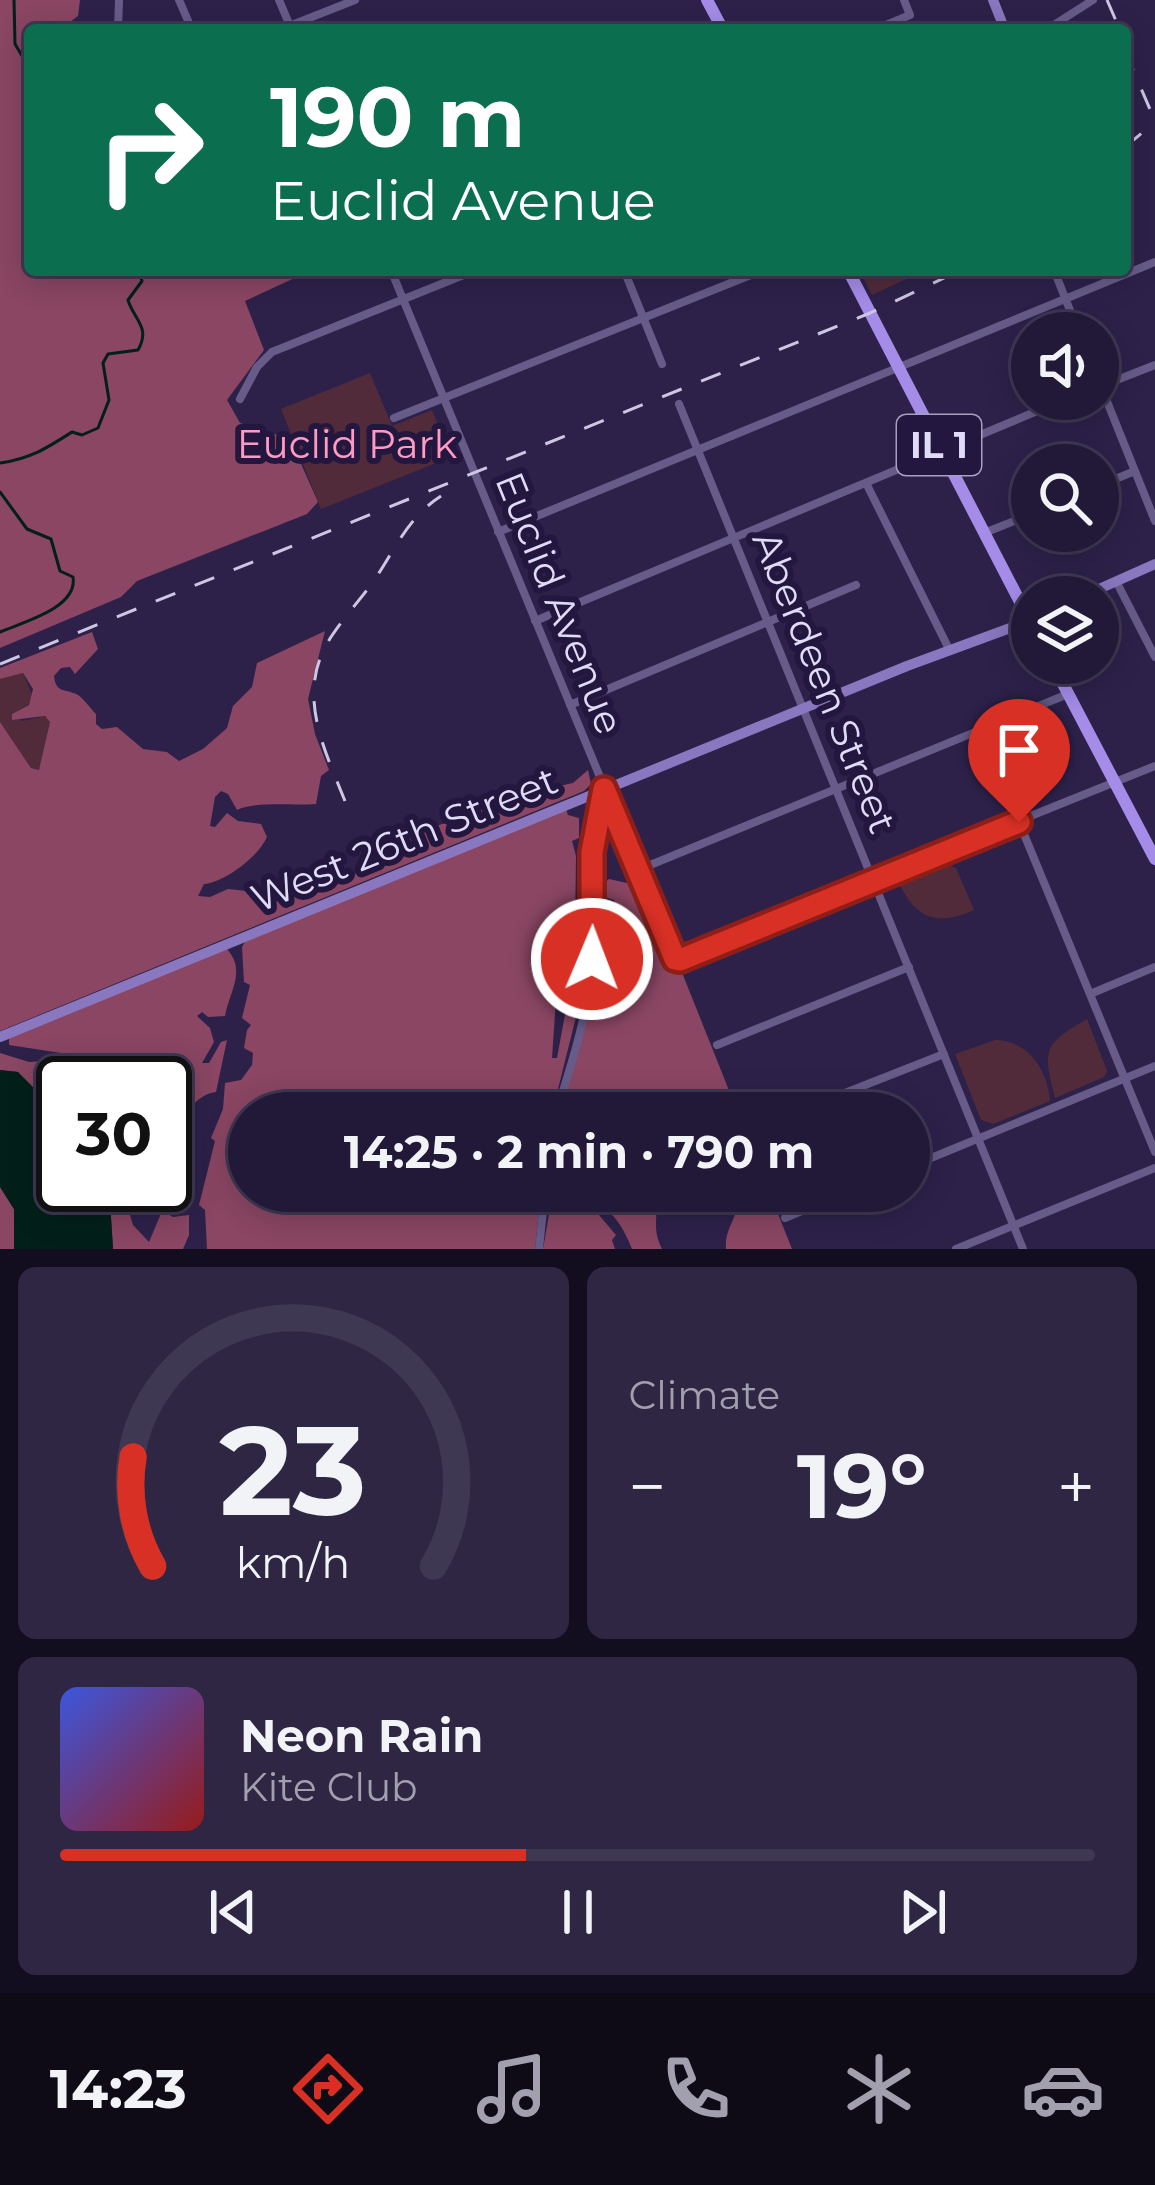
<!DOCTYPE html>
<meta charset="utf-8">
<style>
:root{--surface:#221938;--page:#2e2643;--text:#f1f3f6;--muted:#a2a0ae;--line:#3f3853;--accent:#d93025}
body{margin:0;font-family:Montserrat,sans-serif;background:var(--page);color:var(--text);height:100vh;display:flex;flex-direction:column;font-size:45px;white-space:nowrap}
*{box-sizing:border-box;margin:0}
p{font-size:39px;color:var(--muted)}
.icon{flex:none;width:66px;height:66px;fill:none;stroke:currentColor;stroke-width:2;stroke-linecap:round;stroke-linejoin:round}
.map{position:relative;height:1249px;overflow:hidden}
.drawer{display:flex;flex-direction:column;gap:18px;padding:18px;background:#130e1f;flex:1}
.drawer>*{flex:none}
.guide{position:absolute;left:24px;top:24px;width:1107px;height:252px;border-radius:12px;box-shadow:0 6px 30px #0003,0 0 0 3px var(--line);background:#0b6e4f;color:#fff;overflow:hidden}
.controls{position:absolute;left:1011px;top:312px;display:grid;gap:24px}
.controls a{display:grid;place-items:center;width:108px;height:108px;border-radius:50%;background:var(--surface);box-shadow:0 6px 30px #0003,0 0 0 3px var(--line);font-size:60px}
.speed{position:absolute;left:36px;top:1056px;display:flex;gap:24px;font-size:60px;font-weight:700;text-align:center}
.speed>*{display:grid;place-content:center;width:156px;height:156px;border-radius:50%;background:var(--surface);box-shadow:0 6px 30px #0003,0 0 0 3px var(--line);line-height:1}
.speed .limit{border:6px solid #111;border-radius:18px;background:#fff;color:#111}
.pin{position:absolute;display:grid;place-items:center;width:102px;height:102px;color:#fff;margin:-123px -51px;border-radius:50% 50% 50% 0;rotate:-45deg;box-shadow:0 0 12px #0007}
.pin .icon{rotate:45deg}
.me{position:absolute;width:132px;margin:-66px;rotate:1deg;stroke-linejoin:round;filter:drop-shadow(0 0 9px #0008)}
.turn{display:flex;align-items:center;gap:42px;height:252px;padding:0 48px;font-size:54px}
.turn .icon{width:156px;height:156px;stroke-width:2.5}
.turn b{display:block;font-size:84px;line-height:102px}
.big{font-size:90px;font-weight:700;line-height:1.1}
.drawer .card{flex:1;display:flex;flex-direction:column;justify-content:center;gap:18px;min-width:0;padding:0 42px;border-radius:18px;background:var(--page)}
.drawer .dial{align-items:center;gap:0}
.dial svg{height:312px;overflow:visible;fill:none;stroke:var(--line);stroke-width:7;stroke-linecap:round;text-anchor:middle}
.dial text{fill:var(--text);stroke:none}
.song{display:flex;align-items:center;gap:36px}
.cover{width:144px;height:144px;border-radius:18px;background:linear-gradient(135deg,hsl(230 70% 55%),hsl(0 70% 35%))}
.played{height:12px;border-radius:6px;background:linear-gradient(90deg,var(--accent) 45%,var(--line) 45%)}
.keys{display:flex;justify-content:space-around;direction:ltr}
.heat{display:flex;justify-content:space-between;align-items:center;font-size:66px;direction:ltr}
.drawer .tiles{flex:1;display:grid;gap:18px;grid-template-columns:1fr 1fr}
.card:last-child{grid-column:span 2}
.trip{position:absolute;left:228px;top:1092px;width:702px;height:120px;border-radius:60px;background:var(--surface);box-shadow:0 6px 30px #0003,0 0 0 3px var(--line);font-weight:700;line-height:120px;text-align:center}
.tabs{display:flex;height:192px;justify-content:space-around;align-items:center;background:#0e0a16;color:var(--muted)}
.tabs .icon{width:84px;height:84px}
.tabs .on{color:var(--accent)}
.tabs b{font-size:54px;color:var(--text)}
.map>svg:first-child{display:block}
.green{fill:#512b3a}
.forest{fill:#8a4663}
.water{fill:#022019}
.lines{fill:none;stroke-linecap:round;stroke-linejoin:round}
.stream{stroke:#022019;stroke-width:3}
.street{stroke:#675c89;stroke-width:8}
.secondary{stroke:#8977bf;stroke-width:10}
.primary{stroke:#a48ce8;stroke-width:12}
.rail{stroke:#cdc7e3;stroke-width:3;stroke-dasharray:21 21;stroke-linecap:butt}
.route-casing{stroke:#8d1f18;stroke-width:30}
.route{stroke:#d93025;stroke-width:21}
.labels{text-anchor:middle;stroke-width:12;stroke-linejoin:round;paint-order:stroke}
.shield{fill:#23173f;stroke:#a7a0bf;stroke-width:3}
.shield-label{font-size:36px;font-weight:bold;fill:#e0dbf6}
.park-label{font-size:39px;fill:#ff9bc3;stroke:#23173f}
.street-label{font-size:39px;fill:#e0dbf6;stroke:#23173f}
</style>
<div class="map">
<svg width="1155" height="1249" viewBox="0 0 1155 1249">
<rect width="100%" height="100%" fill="#2d214a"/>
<!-- green -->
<path class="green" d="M 859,270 L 926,270 L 872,295 Z
M 370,373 L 392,426 L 432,410 L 451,457 L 321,509 L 281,409 Z
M 23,673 L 33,697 L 28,705 L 12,714 L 22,721 L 45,716 L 50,721 L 40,770 L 31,768 L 0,722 L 0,679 Z
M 949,865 L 956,868 L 974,910 C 939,926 917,920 900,885 Z
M 1087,1019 L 1107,1071 L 1104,1077 L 1055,1098 C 1042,1049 1044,1044 1087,1019 Z
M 995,1040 C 1027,1040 1048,1069 1050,1101 L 993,1124 L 981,1120 L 955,1054 Z"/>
<!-- forest -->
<path class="forest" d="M 0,0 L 80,0 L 78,16 L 70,22 L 72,30 L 30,30 L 30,270 L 312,270 L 245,301 L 264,350 L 227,400 L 240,423 L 290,439 L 318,502 L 307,514 L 137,581 L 121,597 L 0,648 Z
M 325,631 L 308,699 L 315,734 L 329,770 L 321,776 L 316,804 C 294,806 255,801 237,810 L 228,794 L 221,791 L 215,797 L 210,826 L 215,827 L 227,813 L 238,821 L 261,824 L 267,837 C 259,856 225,882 204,884 L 198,896 L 210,897 L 228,889 L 256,892 L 331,871 L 339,875 L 355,874 L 389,845 L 442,824 L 459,822 L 477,809 L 525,789 L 537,791 L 573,783 L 588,770 L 591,784 L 584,791 L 0,1031 L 0,722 L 31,768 L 39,770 L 50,722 L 45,716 L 12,720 L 12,714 L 29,705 L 33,689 L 23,673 L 0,679 L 0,668 L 92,632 L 98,649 L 75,674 L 70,667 L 61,668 L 54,676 C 56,694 65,688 78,695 C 84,699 91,709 96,714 L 96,724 L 102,729 L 117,727 L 143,749 L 167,752 L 179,761 L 203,749 L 227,728 L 233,706 L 252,687 L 257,663 Z
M 566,809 L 568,815 L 579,818 L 579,838 L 572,841 L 576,856 L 575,929 L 556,999 L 552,1058 L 557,1058 L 580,933 L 589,926 L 584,985 L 552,1113 L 249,1113 L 249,1191 L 541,1191 L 535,1249 L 207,1249 L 205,1210 L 199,1205 L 215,1141 L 211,1138 L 223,1109 L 225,1083 L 241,1080 L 252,1065 L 253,1053 L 244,1048 L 247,1030 L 251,1025 L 242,1018 L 250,985 L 244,982 L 242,947 L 246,940 Z
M 634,874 L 668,958 L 679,965 L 738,1113 L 560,1113 L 593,978 L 598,919 L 607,909 L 616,907 L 614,900 L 604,897 L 600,887 L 609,879 L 627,883 Z
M 226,948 C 247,970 230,990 225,1016 L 208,1017 L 202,1012 L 197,1016 L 210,1028 L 214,1042 L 202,1063 L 209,1063 L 221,1042 L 227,1040 L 216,1092 C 194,1094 185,1121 166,1125 L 165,1132 L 165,1083 L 63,1083 L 63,1144 L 48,1124 L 43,1106 L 18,1072 L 0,1070 L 0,1053 L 29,1062 L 59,1060 L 61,1053 L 9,1045 L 9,1036 Z
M 179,1141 L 185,1159 L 172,1178 L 174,1182 L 182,1175 L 190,1175 L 189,1202 L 170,1209 L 154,1187 L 149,1187 L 130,1215 L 133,1225 L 149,1242 L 162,1211 L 173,1217 L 189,1215 L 189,1235 L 183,1249 L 113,1249 L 109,1185 L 165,1185 L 165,1142 Z
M 0,1187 L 14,1209 L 14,1249 L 0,1249 Z
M 549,1191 L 651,1191 C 663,1214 649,1223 662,1249 L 632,1249 C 615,1206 597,1198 552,1195 Z
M 738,1191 L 769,1191 L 792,1249 L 726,1249 C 724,1226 742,1215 738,1191 Z
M 551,1203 L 593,1208 L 616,1235 L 612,1240 L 615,1249 L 543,1249 Z"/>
<!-- water -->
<path class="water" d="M 0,1070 L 18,1072 L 33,1087 L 33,1097 C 36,1100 61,1141 63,1145 C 67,1155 63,1175 63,1185 L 109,1185 L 113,1249 L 14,1249 L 14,1209 L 0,1187 Z"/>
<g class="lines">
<!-- stream -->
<path class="stream" d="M 14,0 L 15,44 L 30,69
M 0,463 C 30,459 47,448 72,432 L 82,435 L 98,428 L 109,400 L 103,363 L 108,354 L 138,350 C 151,327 134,320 128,300 L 142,281 L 138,270
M 0,492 L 27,529 L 51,539 L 60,571 L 73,577 C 78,608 23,622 0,632"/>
<!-- street -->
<path class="street" d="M 179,0 L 192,30
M 279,0 L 290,26
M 118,30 L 119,0
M 279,30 L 355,0
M 874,30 L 910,15 L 904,0
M 1046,30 L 1093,0
M 391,270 L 675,959 L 1155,766
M 624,270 L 662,364
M 1054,270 L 1079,333
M 1098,379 L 1155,521
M 1099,387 L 1155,365
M 240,399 L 257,367 L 272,352 L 476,270
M 679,404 L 1023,1249
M 394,418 L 763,270
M 866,483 L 950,651
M 1098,486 L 1135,471
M 498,532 L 1155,262
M 984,533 L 1032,514
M 1116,581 L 1155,657
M 535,621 L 1066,399
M 570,705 L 856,585
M 1019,822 L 1155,1152
M 638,870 L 1068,694
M 1090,994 L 1155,967
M 717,1045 L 909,967
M 556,1113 C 572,1063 589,1011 592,958 C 597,900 588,846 604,790
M 794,1113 L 944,1054
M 909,1167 L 1155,1066
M 785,1218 L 850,1191
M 539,1249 L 545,1191
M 956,1249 L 1155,1168"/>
<!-- secondary -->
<path class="secondary" d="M 993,0 L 1005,30
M 1081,597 L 1155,564
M 0,1037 L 907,666 L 1032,620"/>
<!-- primary -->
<path class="primary" d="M 707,0 L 723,30
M 848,270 L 1032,625
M 1052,663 L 1155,859"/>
<!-- rail -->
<path class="rail" d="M 1107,0 L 1120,30
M 1125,51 L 1155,121
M 1125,147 L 1155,122
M 0,664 L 870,313 L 961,270
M 345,801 C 323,746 294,690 333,634 C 345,616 360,600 373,582 C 395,550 407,518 441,496"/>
</g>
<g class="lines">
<defs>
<path id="route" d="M 592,959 L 592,852 L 604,789 L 675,959 L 680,960 L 1019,822"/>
</defs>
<!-- route casing -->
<use href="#route" class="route-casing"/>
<!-- route -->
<use href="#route" class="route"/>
</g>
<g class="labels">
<!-- shield labels -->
<rect class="shield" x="897" y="415" width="84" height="60" rx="9"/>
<g class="shield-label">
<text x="939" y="458">IL 1</text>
</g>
<!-- park labels -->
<g class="park-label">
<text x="347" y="458">Euclid Park</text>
</g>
<!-- street labels -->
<g class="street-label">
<text transform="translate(560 603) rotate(68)" y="14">Euclid Avenue</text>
<text transform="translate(825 682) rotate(68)" y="14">Aberdeen Street</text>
<text transform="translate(404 839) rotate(-22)" y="14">West 26th Street</text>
</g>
</g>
</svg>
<div class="controls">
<a><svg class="icon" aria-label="sound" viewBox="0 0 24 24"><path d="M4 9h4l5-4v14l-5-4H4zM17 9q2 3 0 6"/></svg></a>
<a><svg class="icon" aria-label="search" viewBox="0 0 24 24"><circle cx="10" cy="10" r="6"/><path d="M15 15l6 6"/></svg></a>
<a><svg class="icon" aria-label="layers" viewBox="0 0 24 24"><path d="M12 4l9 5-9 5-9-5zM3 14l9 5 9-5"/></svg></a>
</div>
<div class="speed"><div class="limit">30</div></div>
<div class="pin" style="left:1019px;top:822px;background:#d93025"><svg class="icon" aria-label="arrive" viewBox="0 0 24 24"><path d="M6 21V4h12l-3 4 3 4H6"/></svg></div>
<svg class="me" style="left:592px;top:959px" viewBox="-20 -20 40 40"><circle r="17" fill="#d93025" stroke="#fff" stroke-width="3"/><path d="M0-11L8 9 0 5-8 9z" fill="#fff"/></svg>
<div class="trip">14:25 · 2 min · 790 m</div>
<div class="guide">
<div class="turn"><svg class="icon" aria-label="right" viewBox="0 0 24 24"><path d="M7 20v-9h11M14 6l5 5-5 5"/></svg><div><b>190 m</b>Euclid Avenue</div></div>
</div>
</div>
<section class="drawer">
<div class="tiles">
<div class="card dial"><svg viewBox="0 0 100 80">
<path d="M14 69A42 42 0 1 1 86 69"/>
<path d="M14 69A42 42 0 0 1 9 41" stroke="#d93025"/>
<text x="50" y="56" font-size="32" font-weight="700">23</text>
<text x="50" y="72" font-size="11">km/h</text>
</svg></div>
<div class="card"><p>Climate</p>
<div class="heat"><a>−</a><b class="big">19°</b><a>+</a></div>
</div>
<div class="card">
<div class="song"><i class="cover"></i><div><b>Neon Rain</b><p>Kite Club</p></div></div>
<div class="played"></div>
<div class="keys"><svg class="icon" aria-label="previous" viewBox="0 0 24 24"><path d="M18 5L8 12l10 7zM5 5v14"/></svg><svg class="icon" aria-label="pause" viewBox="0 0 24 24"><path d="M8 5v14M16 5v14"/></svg><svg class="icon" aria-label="next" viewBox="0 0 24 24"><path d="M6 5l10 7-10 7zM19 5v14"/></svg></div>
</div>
</div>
</section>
<nav class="tabs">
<b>14:23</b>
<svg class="icon on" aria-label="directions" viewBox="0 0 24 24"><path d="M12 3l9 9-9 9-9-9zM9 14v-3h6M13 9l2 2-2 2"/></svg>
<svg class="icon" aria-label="music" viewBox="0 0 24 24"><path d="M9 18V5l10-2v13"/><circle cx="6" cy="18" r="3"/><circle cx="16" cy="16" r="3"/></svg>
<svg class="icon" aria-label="phone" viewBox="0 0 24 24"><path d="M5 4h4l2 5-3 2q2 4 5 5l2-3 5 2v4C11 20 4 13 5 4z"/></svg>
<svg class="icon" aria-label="climate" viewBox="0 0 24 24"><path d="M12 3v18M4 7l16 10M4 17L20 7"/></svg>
<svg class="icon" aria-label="car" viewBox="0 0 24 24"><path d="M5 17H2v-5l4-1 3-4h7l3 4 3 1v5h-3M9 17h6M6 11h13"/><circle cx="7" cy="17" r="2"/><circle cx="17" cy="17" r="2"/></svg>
</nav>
